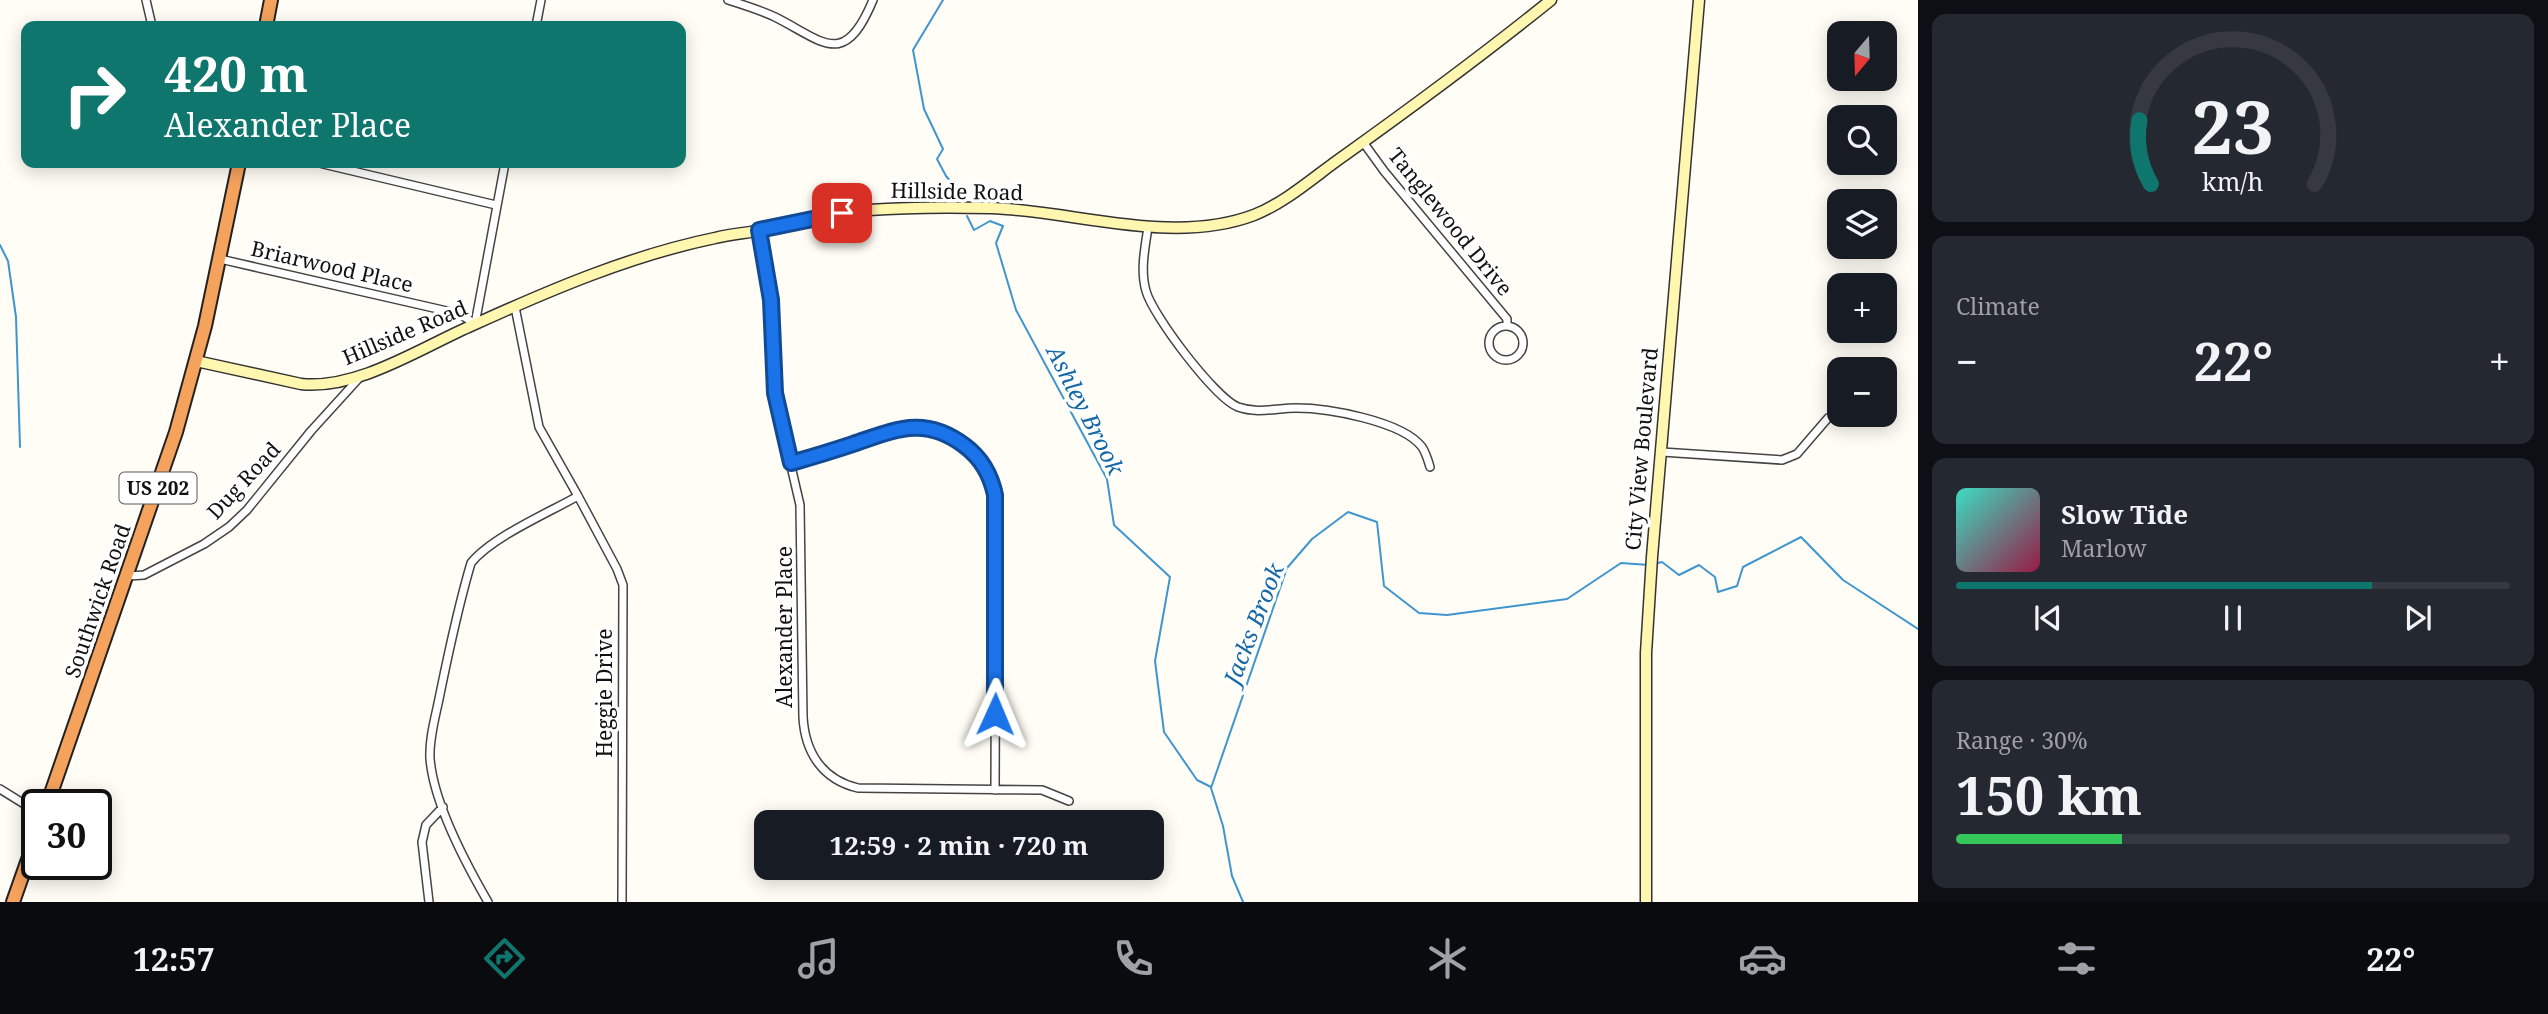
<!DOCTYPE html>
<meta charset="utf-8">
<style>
:root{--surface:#171b24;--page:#242831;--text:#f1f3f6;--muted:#9ea1a6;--line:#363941;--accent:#0f766e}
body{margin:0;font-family:"Noto Serif",serif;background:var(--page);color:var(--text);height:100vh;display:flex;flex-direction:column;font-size:26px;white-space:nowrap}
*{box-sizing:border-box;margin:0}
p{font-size:23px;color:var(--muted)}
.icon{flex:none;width:38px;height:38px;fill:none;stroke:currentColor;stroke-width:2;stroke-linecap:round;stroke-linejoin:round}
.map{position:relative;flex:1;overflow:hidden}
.drawer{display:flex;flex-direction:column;gap:14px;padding:14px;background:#0d0f14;width:630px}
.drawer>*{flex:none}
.banner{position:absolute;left:21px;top:21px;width:665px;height:147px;border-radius:14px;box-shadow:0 4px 18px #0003;background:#0f766e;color:#fff;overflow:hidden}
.needle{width:46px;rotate:199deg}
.buttons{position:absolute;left:1827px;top:21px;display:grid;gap:14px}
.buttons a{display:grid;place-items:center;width:70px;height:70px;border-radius:14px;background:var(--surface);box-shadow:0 4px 18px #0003;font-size:35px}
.speed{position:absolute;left:21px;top:789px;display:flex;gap:14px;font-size:35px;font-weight:700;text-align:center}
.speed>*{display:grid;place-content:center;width:91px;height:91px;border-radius:50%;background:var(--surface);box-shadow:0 4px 18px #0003;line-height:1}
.speed .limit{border:4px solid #111;border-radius:10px;background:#fff;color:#111}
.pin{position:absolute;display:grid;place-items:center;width:60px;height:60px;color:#fff;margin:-30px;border-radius:14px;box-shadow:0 4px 10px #0006}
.me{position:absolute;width:77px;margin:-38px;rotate:1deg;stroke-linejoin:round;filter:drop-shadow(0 0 5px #0008)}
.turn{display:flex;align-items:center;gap:24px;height:147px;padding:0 28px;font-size:32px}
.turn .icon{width:91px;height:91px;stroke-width:2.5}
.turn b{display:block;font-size:49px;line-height:60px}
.big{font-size:52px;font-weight:700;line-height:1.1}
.drawer .tile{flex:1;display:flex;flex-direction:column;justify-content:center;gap:10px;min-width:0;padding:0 24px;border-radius:14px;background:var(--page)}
.drawer .dial{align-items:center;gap:0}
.dial svg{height:182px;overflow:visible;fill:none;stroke:var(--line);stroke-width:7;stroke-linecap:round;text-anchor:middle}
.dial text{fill:var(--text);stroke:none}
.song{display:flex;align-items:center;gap:21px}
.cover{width:84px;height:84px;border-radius:10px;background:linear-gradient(135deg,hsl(170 70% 55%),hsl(340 70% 35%))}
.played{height:7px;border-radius:4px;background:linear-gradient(90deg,var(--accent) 75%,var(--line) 75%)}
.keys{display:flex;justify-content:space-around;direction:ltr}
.heat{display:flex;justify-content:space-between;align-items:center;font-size:38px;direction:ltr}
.charge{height:10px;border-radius:5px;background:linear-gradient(90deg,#34c759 30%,var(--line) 0)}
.trip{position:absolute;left:754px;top:810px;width:410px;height:70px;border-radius:14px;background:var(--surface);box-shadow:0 4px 18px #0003;font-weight:700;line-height:70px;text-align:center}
.menu{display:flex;height:112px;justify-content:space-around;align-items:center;background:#090b0e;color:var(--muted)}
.menu .icon{width:49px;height:49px}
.menu .active{color:var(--accent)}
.menu b{font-size:32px;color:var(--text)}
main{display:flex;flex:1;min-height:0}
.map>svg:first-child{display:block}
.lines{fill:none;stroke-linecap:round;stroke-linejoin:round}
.stream{stroke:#3f96cf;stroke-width:2}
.street-casing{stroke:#444;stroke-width:10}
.secondary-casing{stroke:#333;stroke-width:13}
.highway-casing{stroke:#222;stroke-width:16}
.street{stroke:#fff;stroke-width:7}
.secondary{stroke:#fff6b0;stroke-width:10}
.highway{stroke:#f5a25d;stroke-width:12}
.route-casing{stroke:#114b97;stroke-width:18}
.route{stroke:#1a73e8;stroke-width:12}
.labels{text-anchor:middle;stroke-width:7;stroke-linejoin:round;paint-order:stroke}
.shield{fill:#fff;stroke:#585858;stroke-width:2}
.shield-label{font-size:19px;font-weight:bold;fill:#111}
.street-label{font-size:21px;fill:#111;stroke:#fff}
.water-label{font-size:23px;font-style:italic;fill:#1768a6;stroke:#fff}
</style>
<main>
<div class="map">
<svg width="1918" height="902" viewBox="0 0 1918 902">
<rect width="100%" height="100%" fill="#fffdf5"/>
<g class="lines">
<!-- stream -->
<path class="stream" d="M 943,0 L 913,50 L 924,109 L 943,149 L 937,159 L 946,176 L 967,201
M 967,216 L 974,230 L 990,221 L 1003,226 L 996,243 L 1016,310 L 1107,479 L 1114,525 L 1170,577 L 1155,661 L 1164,732 L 1197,780 L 1211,787
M 0,245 L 8,261 L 16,317 L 20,447
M 1654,564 L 1662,562 L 1679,575 L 1699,565 L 1715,577 L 1718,592 L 1737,586 L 1743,567 L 1801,537 L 1843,580 L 1918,629
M 1243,902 L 1232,876 L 1223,826 L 1211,788 L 1287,568 L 1312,539 L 1348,512 L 1377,522 L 1384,586 L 1419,613 L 1447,615 L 1567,599 L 1621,563 L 1649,565"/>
<defs>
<path id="street" d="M 146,0 L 152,26
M 728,0 C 744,5 760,10 775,17 C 823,41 844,70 873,0
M 536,26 L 541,0
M 1363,142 L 1384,171 L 1507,319 L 1507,326
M 319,163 L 496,205
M 1148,227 C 1145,248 1140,270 1146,291 C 1153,316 1215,398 1238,407 C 1258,414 1276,408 1296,408 C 1328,408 1402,421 1422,447 C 1426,453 1428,460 1430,467
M 759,230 L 771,300 L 774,393 L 800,505 L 803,717 C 805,753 823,780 858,788 L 1042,790 L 1069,801
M 220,259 L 460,314 L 475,324 L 505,163
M1489 343a17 17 0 1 1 34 0a17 17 0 1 1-34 0Z
M 1662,452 L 1782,460 L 1797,454 L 1828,418
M 791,463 C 811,457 832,451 852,445 C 895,431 922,415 963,445 C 987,462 994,487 996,515 L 995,790
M 578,496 L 617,569 L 623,585 L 622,902
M 128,576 L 144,575 L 204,544 L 229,527 L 247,510 L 311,431 L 361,376
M 0,789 L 37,812
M 429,902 L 422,842 L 426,825 L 443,807
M 488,902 C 466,864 433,801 430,758 C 429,737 436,715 440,694 C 449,650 458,607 471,563 C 492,537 548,513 578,496 L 539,427 L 515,307"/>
<path id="secondary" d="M 196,361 L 301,384 C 358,390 422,347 473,325 C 550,290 632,255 715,238 C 731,234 747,233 762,230 C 798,222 833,213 869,210 C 909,207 951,207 991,208 C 1076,211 1172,246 1254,215 C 1287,202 1316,175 1345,155 C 1415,105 1484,54 1551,0
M 1646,902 L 1646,653 L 1652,557 L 1699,0"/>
<path id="highway" d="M 266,26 L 271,0
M 47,805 L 176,432 L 205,326 L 239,163
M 13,902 L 37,834"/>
</defs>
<!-- street casing -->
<use href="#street" class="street-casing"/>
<!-- secondary casing -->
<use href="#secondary" class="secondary-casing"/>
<!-- highway casing -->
<use href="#highway" class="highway-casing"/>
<!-- street -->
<use href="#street" class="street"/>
<!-- secondary -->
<use href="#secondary" class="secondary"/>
<!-- highway -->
<use href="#highway" class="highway"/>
</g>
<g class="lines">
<defs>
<path id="route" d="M 842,213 L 759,230 L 771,300 L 775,393 L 791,463 C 812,457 832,451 853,444 C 895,430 924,415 965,446 C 981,458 991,476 995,495 L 995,714"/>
</defs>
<!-- route casing -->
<use href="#route" class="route-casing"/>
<!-- route -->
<use href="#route" class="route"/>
</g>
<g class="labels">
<!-- shield labels -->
<rect class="shield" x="119.5" y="472.5" width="77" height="31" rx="5"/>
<g class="shield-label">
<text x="158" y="495">US 202</text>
</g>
<!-- street labels -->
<g class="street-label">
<text transform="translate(957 192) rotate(1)" y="7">Hillside Road</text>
<text transform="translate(1450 222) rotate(51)" y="7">Tanglewood Drive</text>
<text transform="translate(332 267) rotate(13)" y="7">Briarwood Place</text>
<text transform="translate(405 333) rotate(-23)" y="7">Hillside Road</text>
<text transform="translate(1642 449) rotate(-85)" y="7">City View Boulevard</text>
<text transform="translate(244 481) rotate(-47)" y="7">Dug Road</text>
<text transform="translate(98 601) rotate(-71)" y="7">Southwick Road</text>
<text transform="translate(785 627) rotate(-90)" y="7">Alexander Place</text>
<text transform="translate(605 693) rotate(-90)" y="7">Heggie Drive</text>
</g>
<!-- water labels -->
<g class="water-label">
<text transform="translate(1085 410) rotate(63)" y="8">Ashley Brook</text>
<text transform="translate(1254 624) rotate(-69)" y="8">Jacks Brook</text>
</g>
</g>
</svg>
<div class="buttons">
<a><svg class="needle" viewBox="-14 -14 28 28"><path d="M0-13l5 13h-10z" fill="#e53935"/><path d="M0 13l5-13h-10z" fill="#9ea1a6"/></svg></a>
<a><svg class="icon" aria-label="search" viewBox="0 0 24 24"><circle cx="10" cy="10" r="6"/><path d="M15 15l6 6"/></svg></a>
<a><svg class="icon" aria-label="layers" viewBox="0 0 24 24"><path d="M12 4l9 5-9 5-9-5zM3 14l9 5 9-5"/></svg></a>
<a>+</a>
<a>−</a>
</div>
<div class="speed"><div class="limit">30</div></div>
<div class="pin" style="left:842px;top:213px;background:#d93025"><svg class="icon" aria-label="arrive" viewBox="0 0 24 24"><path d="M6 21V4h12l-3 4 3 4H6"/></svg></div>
<svg class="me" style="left:995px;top:714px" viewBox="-20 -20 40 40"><path d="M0-17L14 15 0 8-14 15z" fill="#1a73e8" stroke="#fff" stroke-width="4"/></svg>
<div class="trip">12:59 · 2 min · 720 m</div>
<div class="banner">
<div class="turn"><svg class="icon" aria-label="right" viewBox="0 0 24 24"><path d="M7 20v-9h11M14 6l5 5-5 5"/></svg><div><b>420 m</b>Alexander Place</div></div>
</div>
</div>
<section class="drawer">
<div class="tile dial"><svg viewBox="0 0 100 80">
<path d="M14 69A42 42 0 1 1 86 69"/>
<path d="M14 69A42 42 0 0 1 9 41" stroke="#0f766e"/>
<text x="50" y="56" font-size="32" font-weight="700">23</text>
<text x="50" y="72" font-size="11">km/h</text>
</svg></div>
<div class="tile"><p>Climate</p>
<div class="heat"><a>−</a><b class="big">22°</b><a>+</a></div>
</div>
<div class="tile">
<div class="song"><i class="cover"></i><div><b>Slow Tide</b><p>Marlow</p></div></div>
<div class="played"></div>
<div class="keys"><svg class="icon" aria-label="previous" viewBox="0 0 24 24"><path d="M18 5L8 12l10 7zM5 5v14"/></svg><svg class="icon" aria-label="pause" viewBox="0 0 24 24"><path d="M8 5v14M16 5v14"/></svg><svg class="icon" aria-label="next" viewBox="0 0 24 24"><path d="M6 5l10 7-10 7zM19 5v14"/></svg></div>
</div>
<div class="tile"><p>Range · 30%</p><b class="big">150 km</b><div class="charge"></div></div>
</section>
</main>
<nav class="menu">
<b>12:57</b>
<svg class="icon active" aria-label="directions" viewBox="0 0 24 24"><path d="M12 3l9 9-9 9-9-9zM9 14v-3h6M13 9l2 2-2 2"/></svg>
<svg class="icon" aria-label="music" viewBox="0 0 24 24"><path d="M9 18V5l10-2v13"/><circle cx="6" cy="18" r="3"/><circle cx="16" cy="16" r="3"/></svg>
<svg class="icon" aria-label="phone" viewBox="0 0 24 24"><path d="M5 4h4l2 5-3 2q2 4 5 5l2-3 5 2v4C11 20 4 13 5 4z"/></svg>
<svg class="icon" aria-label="climate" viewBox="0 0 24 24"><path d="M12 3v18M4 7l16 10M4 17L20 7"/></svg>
<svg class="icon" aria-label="car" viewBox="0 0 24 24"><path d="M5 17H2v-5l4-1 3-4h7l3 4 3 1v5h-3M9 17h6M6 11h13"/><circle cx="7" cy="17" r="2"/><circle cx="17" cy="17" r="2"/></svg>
<svg class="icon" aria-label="filters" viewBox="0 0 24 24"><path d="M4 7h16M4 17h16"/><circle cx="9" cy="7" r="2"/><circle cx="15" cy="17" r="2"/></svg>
<b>22°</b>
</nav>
